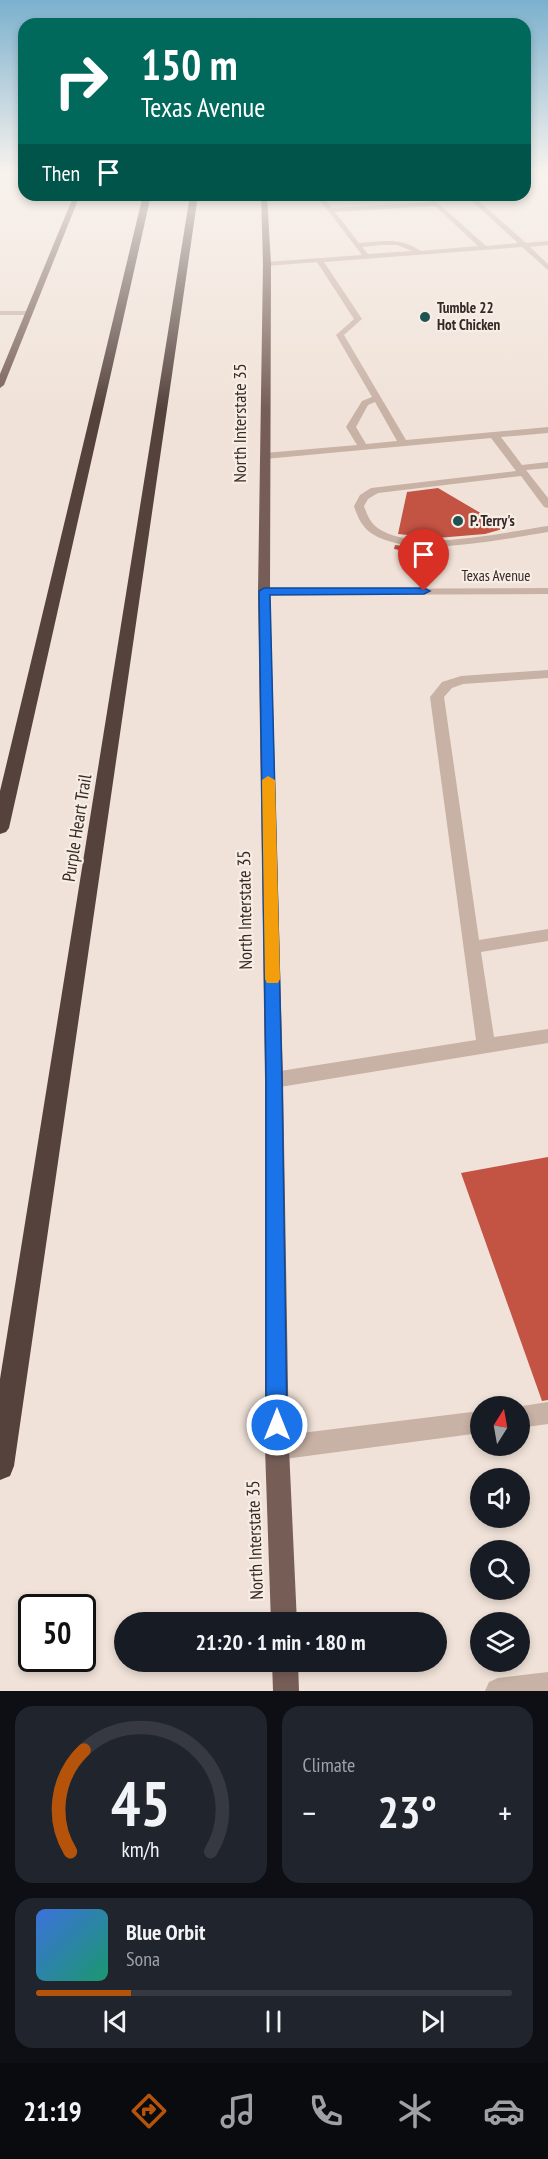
<!DOCTYPE html>
<meta charset="utf-8">
<style>
:root{--surface:#171b24;--page:#20242c;--text:#f1f3f6;--muted:#9ea1a6;--line:#363941;--accent:#b45309}
body{margin:0;font-family:"PT Sans Narrow",sans-serif;background:var(--page);color:var(--text);height:100vh;display:flex;flex-direction:column;font-size:22px;white-space:nowrap}
*{box-sizing:border-box;margin:0}
p{font-size:20px;color:var(--muted)}
.icon{flex:none;width:33px;height:33px;fill:none;stroke:currentColor;stroke-width:2;stroke-linecap:round;stroke-linejoin:round}
.map{position:relative;height:1691px;overflow:hidden}
.details{display:flex;flex-direction:column;gap:15px;padding:15px;background:#0d0f14;flex:1}
.details>*{flex:none}
.hud{position:absolute;left:18px;top:18px;width:513px;height:183px;border-radius:18px;box-shadow:0 3px 9px #0003;background:#00695c;color:#fff;overflow:hidden}
.needle{width:39px;rotate:11deg}
.buttons{position:absolute;left:470px;top:1396px;display:grid;gap:12px}
.buttons a{display:grid;place-items:center;width:60px;height:60px;border-radius:50%;background:var(--surface);box-shadow:0 3px 9px #0003;font-size:30px}
.speed{position:absolute;left:18px;top:1594px;display:flex;gap:12px;font-size:30px;font-weight:700;text-align:center}
.speed>*{display:grid;place-content:center;width:78px;height:78px;border-radius:50%;background:var(--surface);box-shadow:0 3px 9px #0003;line-height:1}
.speed .limit{border:3px solid #111;border-radius:9px;background:#fff;color:#111}
.pin{position:absolute;display:grid;place-items:center;width:51px;height:51px;color:#fff;margin:-62px -26px;border-radius:50% 50% 50% 0;rotate:-45deg;box-shadow:0 0 6px #0007}
.pin .icon{rotate:45deg}
.me{position:absolute;width:66px;margin:-33px;rotate:0deg;stroke-linejoin:round;filter:drop-shadow(0 0 4px #0008)}
.turn{display:flex;align-items:center;gap:21px;height:126px;padding:0 24px;font-size:27px}
.turn .icon{width:78px;height:78px;stroke-width:2.5}
.turn b{display:block;font-size:42px;line-height:51px}
.then{display:flex;align-items:center;height:57px;padding:0 24px;background:#0003;gap:12px;font-size:22px}
.big{font-size:45px;font-weight:600;line-height:1.1}
.details .widget{flex:1;display:flex;flex-direction:column;justify-content:center;gap:9px;min-width:0;padding:0 21px;border-radius:18px;background:var(--page)}
.details .dial{align-items:center;gap:0}
.dial svg{height:156px;overflow:visible;fill:none;stroke:var(--line);stroke-width:7;stroke-linecap:round;text-anchor:middle}
.dial text{fill:var(--text);stroke:none}
.song{display:flex;align-items:center;gap:18px}
.cover{width:72px;height:72px;border-radius:9px;background:linear-gradient(135deg,hsl(220 70% 55%),hsl(160 70% 35%))}
.played{height:6px;border-radius:3px;background:linear-gradient(90deg,var(--accent) 20%,var(--line) 20%)}
.keys{display:flex;justify-content:space-around;direction:ltr}
.heat{display:flex;justify-content:space-between;align-items:center;font-size:33px;direction:ltr}
.details .tiles{flex:1;display:grid;gap:15px;grid-template-columns:1fr 1fr}
.widget:last-child{grid-column:span 2}
.trip{position:absolute;left:114px;top:1612px;width:333px;height:60px;border-radius:30px;background:var(--surface);box-shadow:0 3px 9px #0003;font-weight:600;line-height:60px;text-align:center}
.tab-bar{display:flex;height:96px;justify-content:space-around;align-items:center;background:#090b0e;color:var(--muted)}
.tab-bar .icon{width:42px;height:42px}
.tab-bar .active{color:var(--accent)}
.tab-bar b{font-size:27px;color:var(--text)}
.map>svg:first-child{display:block}
.building{fill:#c35343}
.lines{fill:none;stroke-linecap:round;stroke-linejoin:round}
.minor{fill:#c8b1a5;fill-rule:evenodd}
.major{fill:#765e57;fill-rule:evenodd}
.highway{fill:#55423d;fill-rule:evenodd}
.route{fill:#1a73e8;stroke:#114b97;stroke-width:1.5}
.slow{fill:#f59e0b}
.poi-dot{fill:#1d5451;stroke:#f8ede4;stroke-width:2}
.labels{text-anchor:middle;stroke-width:4.5;stroke-linejoin:round;paint-order:stroke}
.far-poi-label{font-size:15px;font-weight:bold;fill:#342926;stroke:#f8ede4;text-anchor:start}
.far-street-label{font-size:15px;fill:#342926;stroke:#f8ede4}
.street-label{font-size:18px;fill:#342926;stroke:#f8ede4}
</style>
<div class="map">
<svg width="548" height="1691" viewBox="0 0 548 1691">
<rect width="100%" height="100%" fill="#f0e2d8"/>
<!-- building -->
<path class="building" d="M 438,488 L 506,528 L 485,534 L 437,538 L 398,534 L 407,492 Z
M 395,545 L 409,547 L 440,548 L 422,554 L 394,549 Z
M 548,1157 L 548,1400 L 542,1401 L 461,1173 Z"/>
<g class="lines">
<!-- minor -->
<path class="minor" d="M 316,195 L 322,195 L 332,208 L 431,202 L 426,197 L 429,195 L 486,246 L 518,243 L 465,195 L 472,195 L 526,243 L 548,241 L 548,245 L 530,247 L 548,264 L 548,270 L 522,247 L 324,262 L 362,319 L 344,335 L 406,440 L 548,427 L 548,433 L 501,437 L 522,465 L 548,462 L 548,468 L 526,470 L 548,498 L 548,508 L 544,507 L 521,476 L 378,493 L 368,499 L 364,506 C 367,515 371,524 379,529 C 416,553 505,532 548,526 L 548,532 C 502,539 410,560 371,533 C 362,527 357,516 354,506 L 360,495 L 371,488 L 516,471 L 491,438 L 265,459 L 260,456 L 265,453 L 357,445 L 346,427 L 362,401 L 372,397 L 336,335 L 354,319 L 317,262 L 267,266 L 263,264 L 267,262 L 362,255 ZM 435,206 L 478,246 L 421,251 C 402,237 381,241 359,243 L 335,212 ZM 381,245 L 397,245 L 412,251 L 368,254 L 362,247 ZM 375,402 L 397,441 L 366,444 L 356,427 L 368,405 Z
M 0,311 L 29,311 L 33,313 L 29,315 L 0,315 Z
M 548,588 L 548,594 L 264,595 L 258,592 L 264,589 Z
M 548,670 L 548,678 L 463,684 L 452,688 L 444,697 L 479,940 L 548,929 L 548,941 L 481,952 L 494,1037 L 548,1029 L 548,1043 L 274,1088 L 268,1085 L 265,1080 L 268,1075 L 274,1072 L 476,1040 L 430,697 L 442,682 L 461,676 Z
M 548,1402 L 548,1424 L 519,1428 L 519,1407 L 516,1407 Z
M 480,1411 L 480,1433 L 277,1460 L 269,1456 L 265,1448 L 269,1440 L 277,1436 Z
M 548,1672 L 548,1691 L 485,1691 L 489,1682 L 498,1678 Z"/>
<!-- major -->
<path class="major" d="M 74,195 L 80,195 L 4,385 L 0,388 L 0,374 Z
M 261,195 L 267,195 L 271,264 L 270,592 L 283,1080 L 289,1448 L 297,1623 L 271,1623 L 265,1448 L 265,1080 L 258,592 L 263,264 Z
M 272,1662 L 298,1662 L 299,1691 L 273,1691 Z"/>
<!-- highway -->
<path class="highway" d="M 143,195 L 151,195 L 9,828 L 6,832 L 0,834 L 0,791 Z
M 190,195 L 198,195 L 14,1466 L 10,1476 L 0,1480 L 0,1379 Z"/>
</g>
<!-- sky -->
<linearGradient id="sky" x2="0" y2="1"><stop stop-color="#7bb1ce"/><stop offset="0.42" stop-color="#f8f2ed"/><stop offset="1" stop-color="#f8f2ed" stop-opacity="0"/></linearGradient>
<rect width="548" height="409" fill="url(#sky)"/>
<!-- route -->
<path class="route" d="M 264,588 L 424,588 L 430,591 L 424,594 L 270,595 L 282,1080 L 287,1425 L 284,1432 L 277,1435 L 269,1432 L 266,1425 L 266,1080 L 259,591 Z"/>
<!-- slow -->
<path class="slow" d="M 268,776 L 275,780 L 280,979 L 278,983 L 267,983 L 265,979 L 262,780 Z"/>
<!-- markers -->
<g class="poi-dot">
<circle cx="425" cy="317" r="6"/>
<circle cx="458" cy="521" r="6"/>
</g>
<g class="labels">
<!-- far-poi labels -->
<g class="far-poi-label">
<text x="437" y="313">Tumble 22<tspan x="437" dy="17">Hot Chicken</tspan></text>
<text x="470" y="526">P. Terry's</text>
</g>
<!-- far-street labels -->
<g class="far-street-label">
<text x="496" y="581">Texas Avenue</text>
</g>
<!-- street labels -->
<g class="street-label">
<text transform="translate(240 423) rotate(-90)" y="6">North Interstate 35</text>
<text transform="translate(77 828) rotate(-81)" y="6">Purple Heart Trail</text>
<text transform="translate(245 910) rotate(-91)" y="6">North Interstate 35</text>
<text transform="translate(255 1540) rotate(-92)" y="6">North Interstate 35</text>
</g>
</g>
</svg>
<div class="buttons">
<a><svg class="needle" viewBox="-14 -14 28 28"><path d="M0-13l5 13h-10z" fill="#e53935"/><path d="M0 13l5-13h-10z" fill="#9ea1a6"/></svg></a>
<a><svg class="icon" aria-label="sound" viewBox="0 0 24 24"><path d="M4 9h4l5-4v14l-5-4H4zM17 9q2 3 0 6"/></svg></a>
<a><svg class="icon" aria-label="search" viewBox="0 0 24 24"><circle cx="10" cy="10" r="6"/><path d="M15 15l6 6"/></svg></a>
<a><svg class="icon" aria-label="layers" viewBox="0 0 24 24"><path d="M12 4l9 5-9 5-9-5zM3 14l9 5 9-5"/></svg></a>
</div>
<div class="speed"><div class="limit">50</div></div>
<div class="pin" style="left:424px;top:591px;background:#d93025"><svg class="icon" aria-label="arrive" viewBox="0 0 24 24"><path d="M6 21V4h12l-3 4 3 4H6"/></svg></div>
<svg class="me" style="left:277px;top:1425px" viewBox="-20 -20 40 40"><circle r="17" fill="#1a73e8" stroke="#fff" stroke-width="3"/><path d="M0-11L8 9 0 5-8 9z" fill="#fff"/></svg>
<div class="trip">21:20 · 1 min · 180 m</div>
<div class="hud">
<div class="turn"><svg class="icon" aria-label="right" viewBox="0 0 24 24"><path d="M7 20v-9h11M14 6l5 5-5 5"/></svg><div><b>150 m</b>Texas Avenue</div></div>
<div class="then">Then<svg class="icon" aria-label="arrive" viewBox="0 0 24 24"><path d="M6 21V4h12l-3 4 3 4H6"/></svg></div>
</div>
</div>
<section class="details">
<div class="tiles">
<div class="widget dial"><svg viewBox="0 0 100 80">
<path d="M14 69A42 42 0 1 1 86 69"/>
<path d="M14 69A42 42 0 0 1 21 17" stroke="#b45309"/>
<text x="50" y="56" font-size="32" font-weight="700">45</text>
<text x="50" y="72" font-size="11">km/h</text>
</svg></div>
<div class="widget"><p>Climate</p>
<div class="heat"><a>−</a><b class="big">23°</b><a>+</a></div>
</div>
<div class="widget">
<div class="song"><i class="cover"></i><div><b>Blue Orbit</b><p>Sona</p></div></div>
<div class="played"></div>
<div class="keys"><svg class="icon" aria-label="previous" viewBox="0 0 24 24"><path d="M18 5L8 12l10 7zM5 5v14"/></svg><svg class="icon" aria-label="pause" viewBox="0 0 24 24"><path d="M8 5v14M16 5v14"/></svg><svg class="icon" aria-label="next" viewBox="0 0 24 24"><path d="M6 5l10 7-10 7zM19 5v14"/></svg></div>
</div>
</div>
</section>
<nav class="tab-bar">
<b>21:19</b>
<svg class="icon active" aria-label="directions" viewBox="0 0 24 24"><path d="M12 3l9 9-9 9-9-9zM9 14v-3h6M13 9l2 2-2 2"/></svg>
<svg class="icon" aria-label="music" viewBox="0 0 24 24"><path d="M9 18V5l10-2v13"/><circle cx="6" cy="18" r="3"/><circle cx="16" cy="16" r="3"/></svg>
<svg class="icon" aria-label="phone" viewBox="0 0 24 24"><path d="M5 4h4l2 5-3 2q2 4 5 5l2-3 5 2v4C11 20 4 13 5 4z"/></svg>
<svg class="icon" aria-label="climate" viewBox="0 0 24 24"><path d="M12 3v18M4 7l16 10M4 17L20 7"/></svg>
<svg class="icon" aria-label="car" viewBox="0 0 24 24"><path d="M5 17H2v-5l4-1 3-4h7l3 4 3 1v5h-3M9 17h6M6 11h13"/><circle cx="7" cy="17" r="2"/><circle cx="17" cy="17" r="2"/></svg>
</nav>
